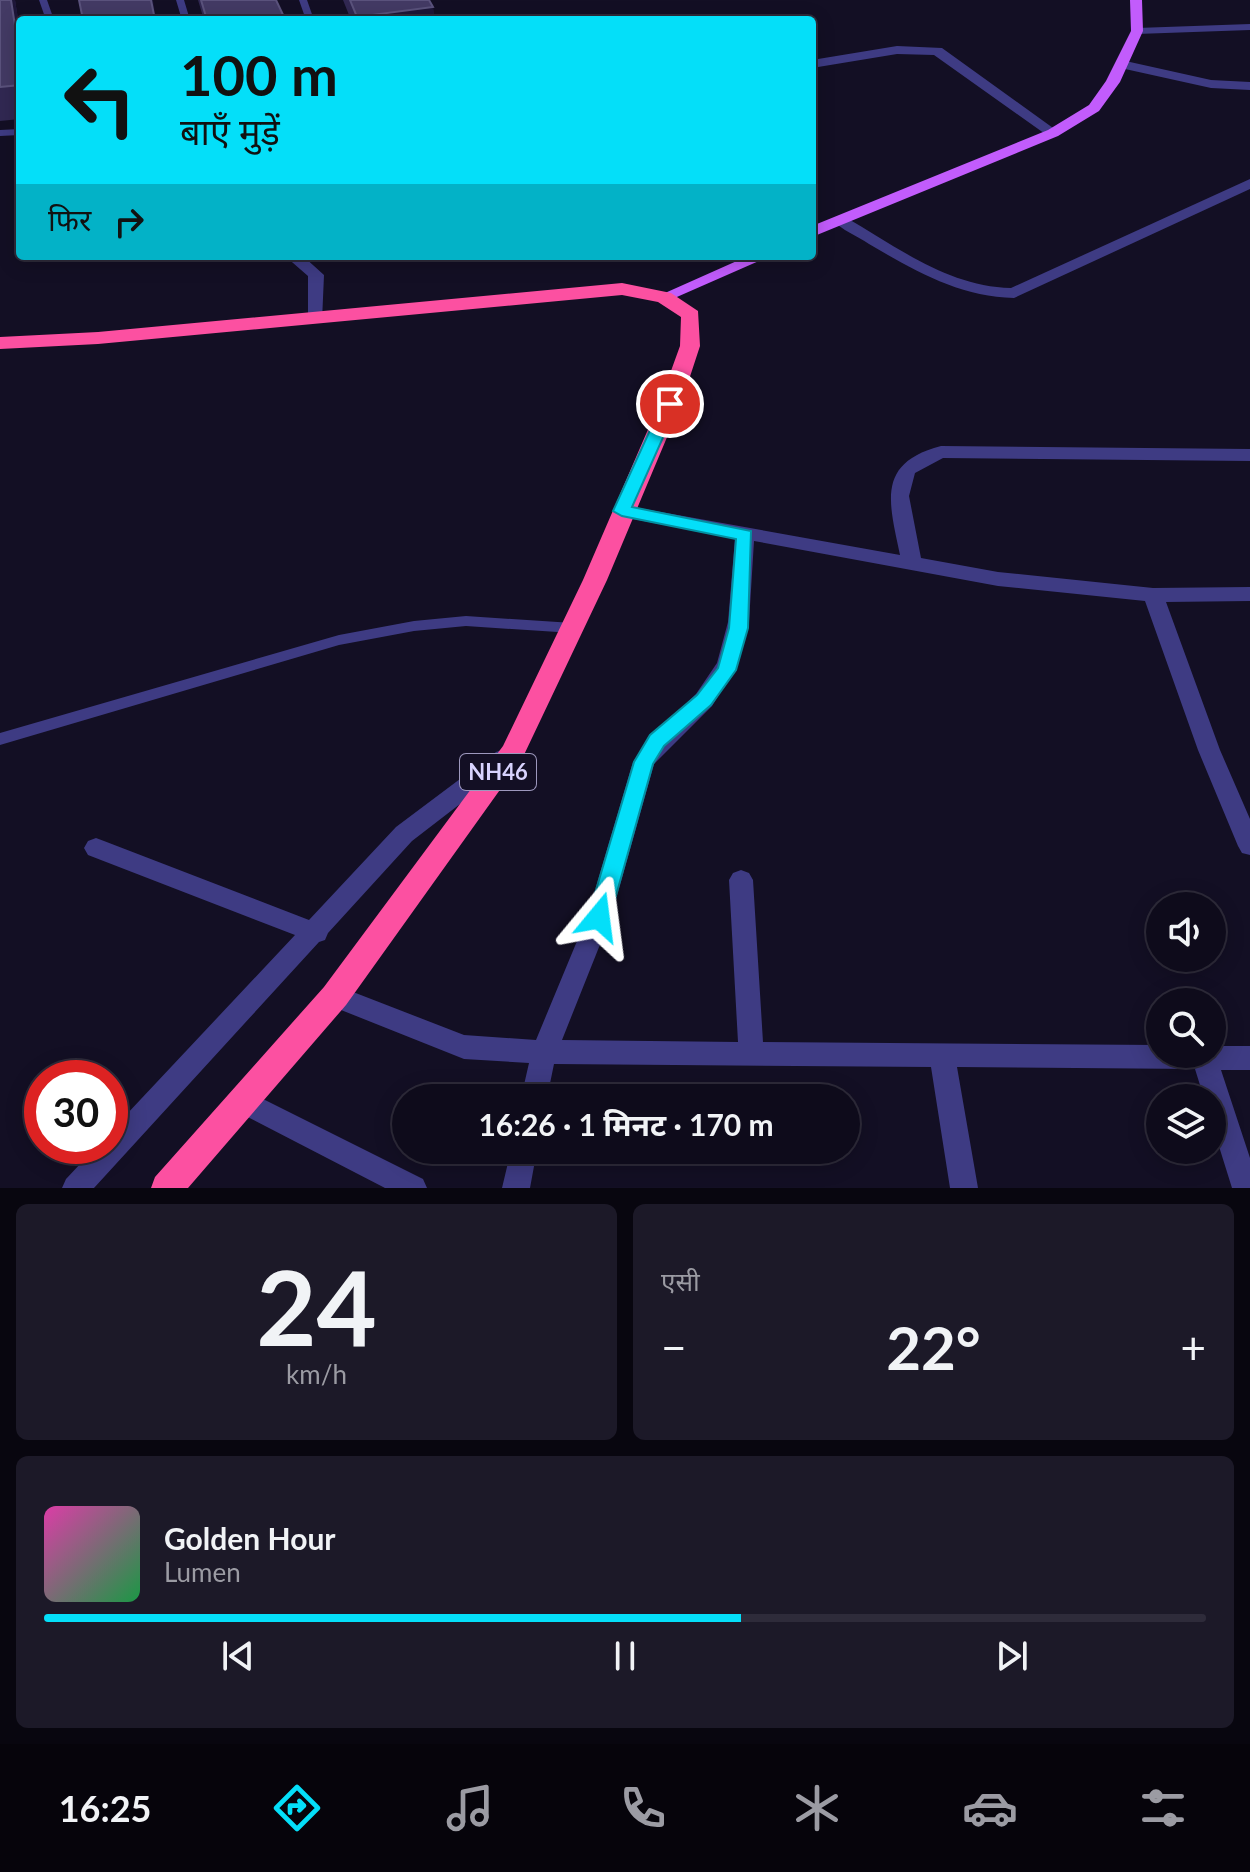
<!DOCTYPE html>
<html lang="hi">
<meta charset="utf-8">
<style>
:root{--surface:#0e0b1b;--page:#1c1928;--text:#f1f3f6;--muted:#9b9ba3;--line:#2e2b3a;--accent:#04dff9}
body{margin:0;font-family:Lato,"Noto Sans Devanagari",sans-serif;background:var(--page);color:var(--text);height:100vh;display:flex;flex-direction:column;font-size:30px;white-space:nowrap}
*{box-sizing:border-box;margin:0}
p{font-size:26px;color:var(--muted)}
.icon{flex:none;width:44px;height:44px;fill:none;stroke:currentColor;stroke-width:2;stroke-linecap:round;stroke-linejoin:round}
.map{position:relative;height:1188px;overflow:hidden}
.sheet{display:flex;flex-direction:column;gap:16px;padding:16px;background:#08060f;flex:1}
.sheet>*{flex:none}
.hud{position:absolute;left:16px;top:16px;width:800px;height:244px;border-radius:8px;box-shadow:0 4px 20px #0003,0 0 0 2px var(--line);background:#04dff9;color:#111;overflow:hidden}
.controls{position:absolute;left:1146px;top:892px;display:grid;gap:16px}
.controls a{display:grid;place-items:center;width:80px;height:80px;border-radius:50%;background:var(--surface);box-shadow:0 4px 20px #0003,0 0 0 2px var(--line);font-size:40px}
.speed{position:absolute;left:24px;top:1060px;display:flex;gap:16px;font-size:40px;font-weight:700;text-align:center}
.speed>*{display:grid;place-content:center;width:104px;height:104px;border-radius:50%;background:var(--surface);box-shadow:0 4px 20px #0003,0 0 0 2px var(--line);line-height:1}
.speed .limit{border:12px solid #d22;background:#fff;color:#111}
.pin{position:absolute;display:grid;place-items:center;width:68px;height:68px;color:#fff;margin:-34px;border:4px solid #fff;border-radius:50%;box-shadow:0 2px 8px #0007}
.me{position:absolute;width:88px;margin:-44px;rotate:16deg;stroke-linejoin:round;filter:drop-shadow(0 0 6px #0008)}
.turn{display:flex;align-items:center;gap:28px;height:168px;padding:0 32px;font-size:36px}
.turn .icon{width:104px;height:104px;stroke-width:2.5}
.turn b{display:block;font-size:56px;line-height:68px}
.then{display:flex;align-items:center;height:76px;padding:0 32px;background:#0003;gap:16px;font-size:30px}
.big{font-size:60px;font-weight:700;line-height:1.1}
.sheet .card{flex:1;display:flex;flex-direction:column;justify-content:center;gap:12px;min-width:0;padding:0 28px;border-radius:12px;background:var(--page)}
.sheet .dial{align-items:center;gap:0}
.dial b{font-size:104px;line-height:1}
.song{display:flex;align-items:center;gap:24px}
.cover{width:96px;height:96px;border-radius:12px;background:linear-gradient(135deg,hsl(320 70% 55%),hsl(140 70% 35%))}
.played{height:8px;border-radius:4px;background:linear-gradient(90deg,var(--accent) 60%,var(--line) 60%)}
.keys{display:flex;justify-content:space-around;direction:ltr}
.heat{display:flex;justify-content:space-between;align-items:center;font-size:44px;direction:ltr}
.sheet .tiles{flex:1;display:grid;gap:16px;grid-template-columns:1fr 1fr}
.card:last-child{grid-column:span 2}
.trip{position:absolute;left:392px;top:1084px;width:468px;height:80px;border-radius:40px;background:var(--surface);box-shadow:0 4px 20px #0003,0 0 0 2px var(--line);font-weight:700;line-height:80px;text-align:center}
.menu{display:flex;height:128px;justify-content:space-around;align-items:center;background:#06040b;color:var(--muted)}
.menu .icon{width:56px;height:56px}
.menu .selected{color:var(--accent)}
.menu b{font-size:36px;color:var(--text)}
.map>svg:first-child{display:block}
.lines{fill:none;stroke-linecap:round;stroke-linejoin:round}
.lane{fill:#3e3b83;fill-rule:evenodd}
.street{fill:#3e3b83;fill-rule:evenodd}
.primary{fill:#c25cfc;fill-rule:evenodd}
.highway{fill:#fc50a1;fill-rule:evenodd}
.wall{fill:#312852}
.shaded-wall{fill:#1d1638}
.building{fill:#433a64;stroke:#5a527c;stroke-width:2}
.route{fill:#04dff9;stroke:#0391a2;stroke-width:2}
.labels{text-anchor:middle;stroke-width:6;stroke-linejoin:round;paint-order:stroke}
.shield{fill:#130f24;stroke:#9d98bd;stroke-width:2}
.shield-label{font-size:22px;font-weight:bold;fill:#d8d3fe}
</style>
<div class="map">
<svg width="1250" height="1188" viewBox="0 0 1250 1188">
<rect width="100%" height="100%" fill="#130f24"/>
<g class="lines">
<!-- lane -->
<path class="lane" d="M 39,0 L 47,0 L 54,20 L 46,20 Z
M 176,0 L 184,0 L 190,20 L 182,20 Z
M 299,0 L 307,0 L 314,20 L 306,20 Z
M 1250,24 L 1250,30 L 1137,34 L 1132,31 L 1137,28 Z
M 20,129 L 20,135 L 0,136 L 0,130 Z
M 466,616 L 573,623 L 580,628 L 573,633 L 466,626 L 414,631 L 339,645 L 0,745 L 0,733 L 339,635 L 414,621 Z"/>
<!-- street -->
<path class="street" d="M 897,46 L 942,48 L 1060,133 L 1048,136 L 934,55 L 897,54 L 812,68 L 812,60 Z
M 1121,60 L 1211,80 L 1250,82 L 1250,90 L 1211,88 L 1116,67 L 1116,61 Z
M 1250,179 L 1250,189 L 1014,298 C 960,297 915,271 869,244 C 857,236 842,230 832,220 L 840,215 L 845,217 C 897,247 949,287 1011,288 Z
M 285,256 L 303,256 L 324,275 L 322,321 L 316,322 L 308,317 L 308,276 Z
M 941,446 L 1250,449 L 1250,461 L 943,458 L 915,473 L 909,496 L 921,558 L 998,572 L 1153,588 L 1250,587 L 1250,601 L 1166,602 L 1220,750 L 1250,819 L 1250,855 L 1242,853 L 1238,846 L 1198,750 L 1145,601 L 998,586 L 754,541 L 749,622 L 738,663 L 712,706 L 654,764 L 611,917 L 562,1040 L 738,1042 L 729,880 L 733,873 L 741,870 L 749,873 L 753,880 L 763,1042 L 1160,1045 L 1160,1054 L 1212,1054 L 1212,1046 L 1250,1046 L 1250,1070 L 1221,1070 L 1250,1158 L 1250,1188 L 1232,1188 L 1212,1124 L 1212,1098 L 1204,1098 L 1195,1069 L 957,1067 L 978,1188 L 950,1188 L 931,1067 L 554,1064 L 547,1098 L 521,1098 L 529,1063 L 464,1059 L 326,1004 L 322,996 L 326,988 L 335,985 L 464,1035 L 536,1040 L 587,917 L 633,762 L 650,738 L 696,694 L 717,663 L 728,622 L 735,538 L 622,517 L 613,511 L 615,507 L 622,505 L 900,555 C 889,502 876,463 941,446 Z
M 504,749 L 512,752 L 515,758 L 512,764 L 412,841 L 328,933 L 325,940 L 319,942 L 94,1188 L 62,1188 L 66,1179 L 97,1146 L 110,1146 L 110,1132 L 295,935 L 88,855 L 84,848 L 88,841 L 96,838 L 104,841 L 309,920 L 396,827 L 496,752 Z
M 243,1089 L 423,1179 L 427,1188 L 385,1188 L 234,1110 L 230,1101 L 234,1092 Z
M 511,1150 L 537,1150 L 530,1188 L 502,1188 Z"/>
<!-- primary -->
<path class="primary" d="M 1130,0 L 1142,0 L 1143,31 L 1120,82 L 1099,111 L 1058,136 L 812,237 L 812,226 L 1048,130 L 1089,105 L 1106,81 L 1131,31 Z
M 748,256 L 770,256 L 670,300 L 658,300 L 656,297 Z"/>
<!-- highway -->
<path class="highway" d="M 622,283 L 671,293 L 698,311 L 700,346 L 681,404 L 607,580 L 522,759 L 346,1005 L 188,1188 L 151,1188 L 155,1177 L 324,987 L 503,746 L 583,580 L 659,404 L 680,346 L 681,317 L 658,302 L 622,295 L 98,344 L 0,349 L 0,337 L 98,332 Z"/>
</g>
<!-- wall -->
<path class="wall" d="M 0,0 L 15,0 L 20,32 L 20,119 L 0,121 Z
M 198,0 L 276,0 L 286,20 L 204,20 Z
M 343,0 L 429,0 L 433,7 L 434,20 L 351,20 Z"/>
<!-- shaded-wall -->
<path class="shaded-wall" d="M 11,0 L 15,0 L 20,32 L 20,58 Z
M 151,0 L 153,0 L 156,20 L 155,20 Z
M 433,7 L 434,20 L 358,20 L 357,17 Z"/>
<!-- building -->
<path class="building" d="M 0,0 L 11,0 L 20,58 L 20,85 L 0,87 Z
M 79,0 L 151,0 L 155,20 L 83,20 Z
M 201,0 L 276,0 L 285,19 L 274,20 L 207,20 Z
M 350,0 L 429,0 L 433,7 L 357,17 Z"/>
<!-- route -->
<path class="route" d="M 670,399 L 678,404 L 632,507 L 751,531 L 748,628 L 736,670 L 711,705 L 664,746 L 653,764 L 610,917 L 607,923 L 591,923 L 588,917 L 634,762 L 650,735 L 697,695 L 718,668 L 729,628 L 736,539 L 622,516 L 613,511 L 662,404 Z"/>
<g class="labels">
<!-- shield labels -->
<rect class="shield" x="460" y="754" width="76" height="36" rx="6"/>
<g class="shield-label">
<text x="498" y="780">NH46</text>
</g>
</g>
</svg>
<div class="controls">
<a><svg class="icon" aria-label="sound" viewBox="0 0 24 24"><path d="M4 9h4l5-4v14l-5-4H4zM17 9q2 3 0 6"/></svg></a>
<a><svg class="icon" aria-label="search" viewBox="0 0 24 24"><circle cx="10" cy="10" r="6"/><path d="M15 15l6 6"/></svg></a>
<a><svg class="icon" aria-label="layers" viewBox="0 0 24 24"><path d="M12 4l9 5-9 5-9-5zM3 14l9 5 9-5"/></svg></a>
</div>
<div class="speed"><div class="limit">30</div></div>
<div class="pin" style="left:670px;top:404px;background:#d93025"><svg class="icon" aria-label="arrive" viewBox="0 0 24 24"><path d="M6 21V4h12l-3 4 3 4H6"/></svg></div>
<svg class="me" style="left:599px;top:917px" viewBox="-20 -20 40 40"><path d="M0-17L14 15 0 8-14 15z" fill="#04dff9" stroke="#fff" stroke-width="4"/></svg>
<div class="trip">16:26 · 1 मिनट · 170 m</div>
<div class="hud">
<div class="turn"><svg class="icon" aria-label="left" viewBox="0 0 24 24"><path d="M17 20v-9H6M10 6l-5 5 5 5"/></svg><div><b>100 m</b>बाएँ मुड़ें</div></div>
<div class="then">फिर<svg class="icon" aria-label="right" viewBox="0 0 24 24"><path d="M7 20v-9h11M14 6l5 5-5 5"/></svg></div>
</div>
</div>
<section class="sheet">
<div class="tiles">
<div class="card dial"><b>24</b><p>km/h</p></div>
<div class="card"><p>एसी</p>
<div class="heat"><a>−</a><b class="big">22°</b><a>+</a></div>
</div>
<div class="card">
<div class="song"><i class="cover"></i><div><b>Golden Hour</b><p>Lumen</p></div></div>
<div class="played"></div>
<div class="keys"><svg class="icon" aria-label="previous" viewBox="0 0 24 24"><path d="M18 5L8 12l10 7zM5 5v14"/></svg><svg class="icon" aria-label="pause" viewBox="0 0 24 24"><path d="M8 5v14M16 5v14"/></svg><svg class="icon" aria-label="next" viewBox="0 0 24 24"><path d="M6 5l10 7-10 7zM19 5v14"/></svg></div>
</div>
</div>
</section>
<nav class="menu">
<b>16:25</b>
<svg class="icon selected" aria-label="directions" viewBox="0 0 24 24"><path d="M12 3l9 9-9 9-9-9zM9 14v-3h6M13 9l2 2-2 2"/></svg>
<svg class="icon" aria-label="music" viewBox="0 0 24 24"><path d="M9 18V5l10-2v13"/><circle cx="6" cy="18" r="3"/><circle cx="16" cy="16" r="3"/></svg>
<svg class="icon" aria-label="phone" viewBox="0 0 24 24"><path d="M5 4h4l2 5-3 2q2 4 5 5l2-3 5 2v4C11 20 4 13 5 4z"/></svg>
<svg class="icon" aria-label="climate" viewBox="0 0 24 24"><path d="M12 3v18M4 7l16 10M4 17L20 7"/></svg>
<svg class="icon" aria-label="car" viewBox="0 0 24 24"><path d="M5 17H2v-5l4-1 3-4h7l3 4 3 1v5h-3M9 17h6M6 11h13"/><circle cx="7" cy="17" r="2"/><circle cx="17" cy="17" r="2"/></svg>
<svg class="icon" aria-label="filters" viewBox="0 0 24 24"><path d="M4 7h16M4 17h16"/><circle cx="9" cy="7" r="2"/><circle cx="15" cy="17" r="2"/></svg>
</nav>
